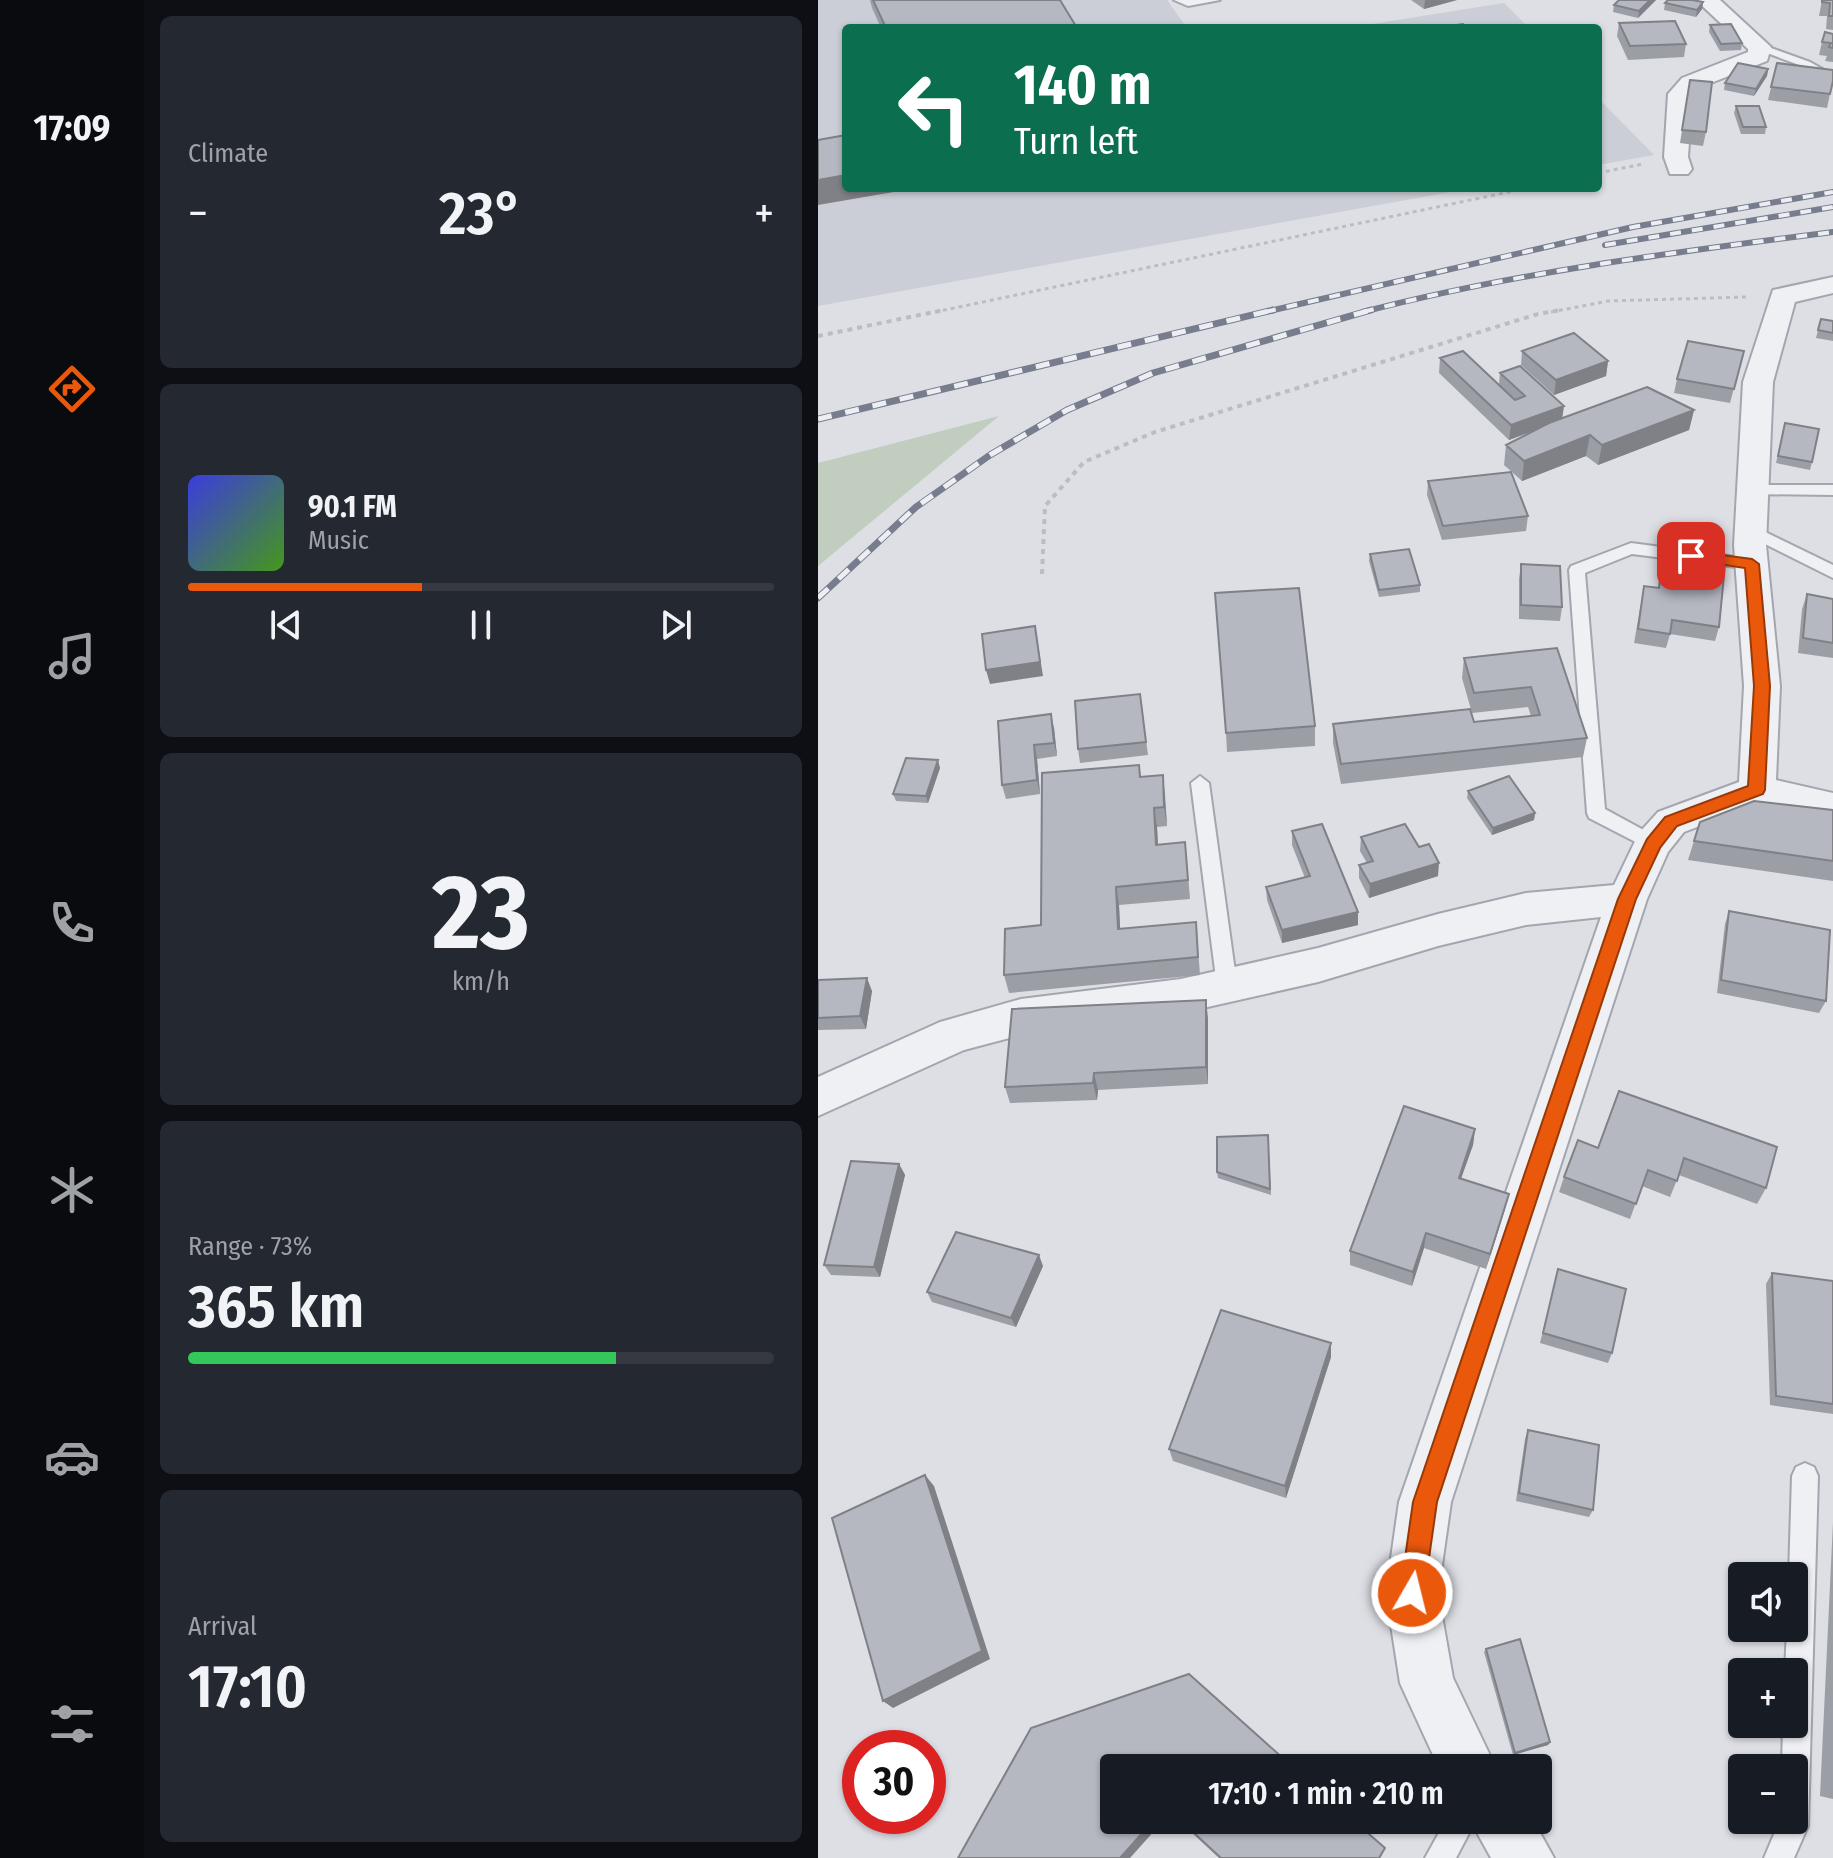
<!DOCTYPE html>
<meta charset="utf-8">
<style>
:root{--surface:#171b24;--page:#242831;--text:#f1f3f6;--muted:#9ea1a6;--line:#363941;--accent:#ea580c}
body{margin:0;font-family:"Fira Sans Condensed",sans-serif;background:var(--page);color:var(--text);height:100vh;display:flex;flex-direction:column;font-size:30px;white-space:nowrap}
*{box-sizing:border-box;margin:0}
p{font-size:26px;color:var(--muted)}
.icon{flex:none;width:44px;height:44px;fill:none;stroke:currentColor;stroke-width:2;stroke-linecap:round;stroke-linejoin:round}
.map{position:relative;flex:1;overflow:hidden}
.details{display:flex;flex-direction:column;gap:16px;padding:16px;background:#0d0f14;width:674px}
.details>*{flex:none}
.hud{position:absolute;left:24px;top:24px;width:760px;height:168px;border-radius:8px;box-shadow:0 2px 6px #0004;background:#0b6e4f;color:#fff;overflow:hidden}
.fabs{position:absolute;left:910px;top:1562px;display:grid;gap:16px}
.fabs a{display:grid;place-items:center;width:80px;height:80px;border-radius:8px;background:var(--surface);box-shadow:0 2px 6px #0004;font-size:40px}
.speed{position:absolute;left:24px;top:1730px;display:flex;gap:16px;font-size:40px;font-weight:700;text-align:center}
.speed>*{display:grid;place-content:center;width:104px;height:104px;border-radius:50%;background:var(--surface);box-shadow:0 2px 6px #0004;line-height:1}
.speed .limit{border:12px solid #d22;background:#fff;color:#111}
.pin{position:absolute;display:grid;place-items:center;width:68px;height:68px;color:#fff;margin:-34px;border-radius:16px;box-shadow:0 4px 12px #0006}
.me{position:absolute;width:88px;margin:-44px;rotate:8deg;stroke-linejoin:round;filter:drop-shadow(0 0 6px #0008)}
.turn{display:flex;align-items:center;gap:28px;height:168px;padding:0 40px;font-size:36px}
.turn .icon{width:104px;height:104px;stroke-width:2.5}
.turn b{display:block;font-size:56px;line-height:68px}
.big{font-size:60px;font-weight:600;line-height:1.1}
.details .card{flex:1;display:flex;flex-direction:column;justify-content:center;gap:12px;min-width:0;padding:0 28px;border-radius:12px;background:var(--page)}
.details .dial{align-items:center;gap:0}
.dial b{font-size:104px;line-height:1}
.song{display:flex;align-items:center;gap:24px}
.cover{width:96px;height:96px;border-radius:12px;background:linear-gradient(135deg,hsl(240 70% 55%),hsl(100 70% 35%))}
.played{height:8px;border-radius:4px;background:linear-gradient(90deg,var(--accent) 40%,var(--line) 40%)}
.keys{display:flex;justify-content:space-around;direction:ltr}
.heat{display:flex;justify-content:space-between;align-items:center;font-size:44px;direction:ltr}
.charge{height:12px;border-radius:6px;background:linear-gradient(90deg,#34c759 73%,var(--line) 0)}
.trip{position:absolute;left:282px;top:1754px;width:452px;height:80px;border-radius:8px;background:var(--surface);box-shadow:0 2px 6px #0004;font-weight:600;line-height:80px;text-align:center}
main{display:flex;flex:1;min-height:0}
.dock{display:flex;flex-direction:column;width:144px;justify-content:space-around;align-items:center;background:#090b0e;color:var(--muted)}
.dock .icon{width:56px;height:56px}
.dock .active{color:var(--accent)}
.dock b{font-size:36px;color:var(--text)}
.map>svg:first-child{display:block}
.built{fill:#cbced6}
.green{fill:#c1cebf}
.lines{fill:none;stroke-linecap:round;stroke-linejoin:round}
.service-casing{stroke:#a3a6ae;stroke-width:4}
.minor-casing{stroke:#a3a6ae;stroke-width:4}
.path-far1{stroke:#bbbdc4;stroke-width:3;stroke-dasharray:4 4;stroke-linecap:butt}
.path{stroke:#bbbdc4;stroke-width:4;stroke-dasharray:5 5;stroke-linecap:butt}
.service{fill:#eff0f4;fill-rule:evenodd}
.minor{fill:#eff0f4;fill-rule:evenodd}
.rail-far1-casing{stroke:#787d8d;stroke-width:6}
.rail-casing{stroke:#787d8d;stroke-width:7}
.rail-far1{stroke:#eceef3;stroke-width:4;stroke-dasharray:11;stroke-linecap:butt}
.rail{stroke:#eceef3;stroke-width:5;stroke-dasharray:14;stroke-linecap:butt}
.wall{fill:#9c9ea6}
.shaded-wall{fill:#7f8187}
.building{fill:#b5b8c1;stroke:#7f8187;stroke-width:2}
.route{fill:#ea580c;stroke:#983908;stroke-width:2}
</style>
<main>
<nav class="dock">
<b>17:09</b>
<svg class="icon active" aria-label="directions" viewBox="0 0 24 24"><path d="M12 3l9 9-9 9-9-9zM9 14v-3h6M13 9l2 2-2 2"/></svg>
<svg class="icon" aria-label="music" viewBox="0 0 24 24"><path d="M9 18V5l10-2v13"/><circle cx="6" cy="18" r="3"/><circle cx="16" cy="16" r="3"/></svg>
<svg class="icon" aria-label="phone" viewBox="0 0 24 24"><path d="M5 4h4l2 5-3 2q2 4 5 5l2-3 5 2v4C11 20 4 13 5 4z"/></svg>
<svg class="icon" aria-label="climate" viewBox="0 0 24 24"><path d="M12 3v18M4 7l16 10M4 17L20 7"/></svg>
<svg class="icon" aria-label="car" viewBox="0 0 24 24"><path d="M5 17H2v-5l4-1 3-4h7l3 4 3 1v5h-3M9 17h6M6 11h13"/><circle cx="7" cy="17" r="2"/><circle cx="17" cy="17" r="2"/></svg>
<svg class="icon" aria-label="filters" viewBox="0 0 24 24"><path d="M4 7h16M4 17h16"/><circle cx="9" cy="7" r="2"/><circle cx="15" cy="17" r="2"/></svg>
</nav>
<section class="details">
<div class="card"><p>Climate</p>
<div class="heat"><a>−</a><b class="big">23°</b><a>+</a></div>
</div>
<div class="card">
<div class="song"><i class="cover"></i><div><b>90.1 FM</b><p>Music</p></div></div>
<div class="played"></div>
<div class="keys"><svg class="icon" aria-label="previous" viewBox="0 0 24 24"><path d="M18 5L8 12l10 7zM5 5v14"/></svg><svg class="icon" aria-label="pause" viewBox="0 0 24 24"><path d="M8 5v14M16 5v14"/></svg><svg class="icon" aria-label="next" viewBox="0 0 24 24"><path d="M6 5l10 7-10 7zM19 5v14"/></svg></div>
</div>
<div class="card dial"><b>23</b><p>km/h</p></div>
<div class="card"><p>Range · 73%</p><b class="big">365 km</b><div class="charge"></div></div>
<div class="card"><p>Arrival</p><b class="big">17:10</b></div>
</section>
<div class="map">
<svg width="1015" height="1858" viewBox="0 0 1015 1858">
<rect width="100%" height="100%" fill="#dddfe5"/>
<!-- built -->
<path class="built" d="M 0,0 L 349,0 L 369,28 L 28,28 L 28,188 L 655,188 L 0,306 Z
M 686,3 L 711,28 L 529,28 Z
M 780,98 L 836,155 L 780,165 Z"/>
<!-- green -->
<path class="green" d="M 181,416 L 0,566 L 0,463 Z"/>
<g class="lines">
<defs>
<path id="service" d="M 356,0 L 402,0 L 370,6 Z
M 942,44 L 992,62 L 1015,75 L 1015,84 L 984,66 L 938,49 L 936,47 Z
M 935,485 L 1015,485 L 1015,495 L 929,494 L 927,490 Z
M 933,525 L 1015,565 L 1015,578 L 927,534 L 927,526 Z
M 813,543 L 934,559 L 942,564 L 934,569 L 814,554 L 767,573 L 787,809 L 842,839 L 845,844 L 842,849 L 835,851 L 771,818 L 769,813 L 751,570 L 753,566 Z
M 382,776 L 391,783 L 419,986 L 416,992 L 409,995 L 402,992 L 399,986 L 373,783 Z
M 987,1463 L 996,1467 L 1000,1476 L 990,1826 L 976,1858 L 946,1858 L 962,1820 L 976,1820 L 976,1768 L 964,1768 L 965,1724 L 976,1724 L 976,1672 L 967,1672 L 969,1628 L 976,1628 L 976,1576 L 971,1576 L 974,1476 L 978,1467 Z
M 628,1820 L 658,1820 L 638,1858 L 607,1858 Z"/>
<path id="minor" d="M 878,0 L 902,0 L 953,47 L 949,61 L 880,88 L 874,95 L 870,157 L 874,169 L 870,174 L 852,174 L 846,157 L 850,94 L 864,78 L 930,52 L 930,49 Z
M 1015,277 L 1015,293 L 977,302 L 955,382 L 948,545 L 962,686 L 958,780 L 1015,793 L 1015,821 L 940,804 L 866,832 L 850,852 L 829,899 L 633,1502 L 620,1593 L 635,1678 L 678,1768 L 621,1768 L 582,1683 L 568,1593 L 581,1502 L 783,917 L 708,925 L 620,946 L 500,982 L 363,1013 L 203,1035 L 146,1050 L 0,1116 L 0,1077 L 122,1022 L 203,999 L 363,979 L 500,948 L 620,914 L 708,893 L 796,885 L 821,833 L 840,812 L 921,782 L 926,686 L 916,545 L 925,382 L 955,290 Z
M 652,1820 L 715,1820 L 736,1858 L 673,1858 Z"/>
</defs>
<!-- service casing -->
<use href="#service" class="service-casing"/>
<!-- minor casing -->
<use href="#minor" class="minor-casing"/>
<!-- path-far1 -->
<path class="path-far1" d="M 780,173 L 825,164
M 117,312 L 710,188
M 733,312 L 790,301 L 928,297"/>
<!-- path -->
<path class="path" d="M 0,336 L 126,310
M 224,574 L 227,506 L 266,462 L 337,432 L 720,314 L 743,310"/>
<!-- service -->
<use href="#service" class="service"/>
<!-- minor -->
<use href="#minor" class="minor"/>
<defs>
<path id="rail-far1" d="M 787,245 L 1015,207
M 447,312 L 815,227 L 1015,192
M 545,312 C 699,272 858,252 1015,232"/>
<path id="rail" d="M 0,419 L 455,310
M 0,598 L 98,507 L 172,455 L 249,410 L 335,373 L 553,310"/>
</defs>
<!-- rail-far1 casing -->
<use href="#rail-far1" class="rail-far1-casing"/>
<!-- rail casing -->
<use href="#rail" class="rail-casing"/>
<!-- rail-far1 -->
<use href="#rail-far1" class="rail-far1"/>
<!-- rail -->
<use href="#rail" class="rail"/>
</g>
<!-- wall -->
<path class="wall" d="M 52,0 L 242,0 L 259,28 L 63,28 L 54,8 Z
M 593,0 L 639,0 L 606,9 Z
M 801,0 L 838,0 L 820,18 L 795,12 L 796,5 Z
M 850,0 L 878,0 L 885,2 L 884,9 L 878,17 L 846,10 L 847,3 Z
M 1004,0 L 1015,0 L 1015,30 L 1008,29 L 1009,16 L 1001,16 Z
M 801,23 L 868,44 L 866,57 L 810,60 L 799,36 Z
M 892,25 L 924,43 L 923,50 L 902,51 L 891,32 Z
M 1015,34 L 1015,62 L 1007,61 L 1009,56 L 1001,55 L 1004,42 Z
M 959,63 L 1012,94 L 1009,108 L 950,100 Z
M 950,69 L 949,76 L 936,96 L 906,90 L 907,83 Z
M 872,80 L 888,132 L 885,146 L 862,143 Z
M 918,106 L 948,127 L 947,134 L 923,134 L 916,113 Z
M 1003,319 L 1015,321 L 1015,341 L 998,338 Z
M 704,351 L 790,361 L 788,376 L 736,395 L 703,365 Z
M 926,351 L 912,403 L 856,393 L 859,379 Z
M 622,358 L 681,384 L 682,373 L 744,418 L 876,410 L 871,430 L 780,465 L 768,456 L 704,481 L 686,465 L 688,445 L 713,432 L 691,440 L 621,373 Z
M 965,430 L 994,462 L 992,470 L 958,463 Z
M 610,481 L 710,516 L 708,531 L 624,540 L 609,495 Z
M 552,554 L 602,585 L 602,592 L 561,597 L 551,561 Z
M 845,556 L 901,627 L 897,641 L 852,634 L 848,648 L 816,643 L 826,586 L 840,588 Z
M 703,564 L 744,607 L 742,621 L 701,619 L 701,579 Z
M 989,594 L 1015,599 L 1015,658 L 980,653 L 984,609 Z
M 739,648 L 769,738 L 765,757 L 523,784 L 515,743 L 515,724 L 656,722 L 713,716 L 710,707 L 654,713 L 644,678 L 646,658 Z
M 322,694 L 330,755 L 262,763 L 260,749 Z
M 180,721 L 236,728 L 239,756 L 219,759 L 222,794 L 188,799 L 184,785 Z
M 497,726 L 497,746 L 409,752 L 408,733 Z
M 321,765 L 323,777 L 345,775 L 349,826 L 339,827 L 340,845 L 369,861 L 372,899 L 301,905 L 302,929 L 378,922 L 382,975 L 191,993 L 186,975 L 223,925 Z
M 122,768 L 110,803 L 78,801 L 75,794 Z
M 650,791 L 717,813 L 716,820 L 674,835 L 649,798 Z
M 1015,810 L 1015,881 L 870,860 L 882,822 Z
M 474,831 L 540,912 L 540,925 L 464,943 L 449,900 L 448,887 L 487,878 L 474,845 Z
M 543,837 L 601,847 L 620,876 L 551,898 L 541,878 L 541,865 L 549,863 L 542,851 Z
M 911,911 L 1008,1001 L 1001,1013 L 899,993 L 907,924 Z
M 0,980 L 54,991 L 48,1029 L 0,1030 Z
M 390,1018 L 390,1084 L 280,1090 L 279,1100 L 192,1103 L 187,1087 Z
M 801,1091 L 948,1188 L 939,1204 L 861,1175 L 852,1197 L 824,1186 L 812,1219 L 741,1192 L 746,1177 L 780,1148 Z
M 657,1129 L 655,1145 L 643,1178 L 687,1209 L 668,1269 L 606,1248 L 594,1286 L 532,1265 L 532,1251 Z
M 450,1135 L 453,1195 L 400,1178 L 399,1172 Z
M 81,1164 L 87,1175 L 62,1277 L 13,1275 L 6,1265 Z
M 225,1266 L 198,1327 L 114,1302 L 109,1292 Z
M 740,1269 L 794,1353 L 790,1363 L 722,1343 Z
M 954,1273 L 1015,1281 L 1015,1414 L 952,1405 L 948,1284 Z
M 513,1357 L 468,1498 L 355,1461 L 351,1449 Z
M 710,1430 L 775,1510 L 771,1517 L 698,1501 L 707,1439 Z
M 1015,1522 L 1015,1799 L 1002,1796 Z
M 668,1649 L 732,1742 L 730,1745 L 695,1755 L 666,1652 Z
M 360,1820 L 535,1820 L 565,1853 L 562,1858 L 401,1858 Z"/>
<!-- shaded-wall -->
<path class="shaded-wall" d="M 607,0 L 639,0 L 606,9 Z
M 832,0 L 838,0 L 820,18 L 821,11 Z
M 885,2 L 884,9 L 878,17 L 879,10 Z
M 950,69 L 949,76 L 936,96 L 938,89 Z
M 28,175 L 28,188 L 99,188 L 0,205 L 0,180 Z
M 790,361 L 788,376 L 736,395 L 738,380 Z
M 746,406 L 744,420 L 691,440 L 693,425 Z
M 876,410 L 871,430 L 780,465 L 784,445 Z
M 772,435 L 768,456 L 704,481 L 706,461 Z
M 217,626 L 225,676 L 172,684 L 168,670 Z
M 233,714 L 236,728 L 239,756 L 236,743 Z
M 216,745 L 219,759 L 222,794 L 219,780 Z
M 120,760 L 122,768 L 110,803 L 108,796 Z
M 345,775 L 347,795 L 349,826 L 346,807 Z
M 336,808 L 339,827 L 341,864 L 338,845 Z
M 717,813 L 716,820 L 674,835 L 675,828 Z
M 621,863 L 620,876 L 551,898 L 552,884 Z
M 298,887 L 301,905 L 303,948 L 300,929 Z
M 540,912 L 540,925 L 464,943 L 464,930 Z
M 49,978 L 54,991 L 48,1029 L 42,1016 Z
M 388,1000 L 390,1018 L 390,1084 L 388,1067 Z
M 276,1073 L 280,1090 L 279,1100 L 275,1083 Z
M 657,1129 L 655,1145 L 638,1193 L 641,1178 Z
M 81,1164 L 87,1175 L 62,1277 L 56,1267 Z
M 691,1194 L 687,1209 L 668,1269 L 672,1254 Z
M 608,1233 L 606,1248 L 594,1286 L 595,1272 Z
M 221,1255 L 225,1266 L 198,1327 L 193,1318 Z
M 513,1343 L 513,1357 L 468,1498 L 467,1486 Z
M 107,1475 L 116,1486 L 172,1659 L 75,1708 L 65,1701 Z
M 732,1742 L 730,1745 L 695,1755 L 697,1753 Z
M 336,1820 L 346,1820 L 312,1858 L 302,1858 Z"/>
<!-- building -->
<path class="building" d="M 55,0 L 242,0 L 259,28 L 68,28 Z
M 801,0 L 832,0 L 821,11 L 796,5 Z
M 850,0 L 874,0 L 885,2 L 879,10 L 847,3 Z
M 1004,0 L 1015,0 L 1015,16 L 1011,16 L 1012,3 L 1004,2 Z
M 857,21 L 868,44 L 812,46 L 801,23 Z
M 645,24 L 648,28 L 616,28 Z
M 913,24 L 924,43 L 903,44 L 892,25 Z
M 1007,32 L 1015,34 L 1015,48 L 1011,47 L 1013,43 L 1004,42 Z
M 920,63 L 950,69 L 938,89 L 907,83 Z
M 959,63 L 1015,70 L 1015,81 L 1012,94 L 953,87 Z
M 872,80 L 894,82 L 888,132 L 864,130 Z
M 918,106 L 941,106 L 948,127 L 925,127 Z
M 28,135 L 28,175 L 0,180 L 0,140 Z
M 1003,319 L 1015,321 L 1015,333 L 1000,330 Z
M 756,333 L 790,361 L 738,380 L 704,351 Z
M 870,341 L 926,351 L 916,389 L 859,379 Z
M 645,351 L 697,400 L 707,396 L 682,373 L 702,366 L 746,406 L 693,425 L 622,358 Z
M 829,387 L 876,410 L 784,445 L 772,435 L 706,461 L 688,445 L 731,423 Z
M 967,423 L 1001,429 L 994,462 L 960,456 Z
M 693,472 L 710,516 L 625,526 L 610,481 Z
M 591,549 L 602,585 L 561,590 L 552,554 Z
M 845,556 L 907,565 L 901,627 L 854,620 L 852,634 L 820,629 L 826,586 L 841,588 Z
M 703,564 L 742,566 L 744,607 L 703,605 Z
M 481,588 L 497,726 L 408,733 L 397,593 Z
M 989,594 L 1015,599 L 1015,643 L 985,638 Z
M 217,626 L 222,662 L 168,670 L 164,634 Z
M 739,648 L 769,738 L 523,764 L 515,724 L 652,709 L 656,722 L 722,715 L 713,687 L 656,693 L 646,658 Z
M 322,694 L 328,742 L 260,749 L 257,701 Z
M 233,714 L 236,743 L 216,745 L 219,780 L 184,785 L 180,721 Z
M 88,758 L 120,760 L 108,796 L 75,794 Z
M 321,765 L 322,777 L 345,775 L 346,807 L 336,808 L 338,845 L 367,842 L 370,880 L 298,887 L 300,929 L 378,922 L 380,957 L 186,975 L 187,929 L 223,925 L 224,773 Z
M 691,776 L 717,813 L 675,828 L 650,791 Z
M 936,801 L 1015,810 L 1015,861 L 876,841 L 882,822 Z
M 504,824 L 540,912 L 464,930 L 448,887 L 492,876 L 474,831 Z
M 587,824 L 601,847 L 611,844 L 621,863 L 552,884 L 541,865 L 555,861 L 543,837 Z
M 911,911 L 1012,930 L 1008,1001 L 903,980 Z
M 49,978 L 42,1016 L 0,1018 L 0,980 Z
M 388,1000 L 388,1067 L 276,1073 L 275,1083 L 187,1087 L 194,1009 Z
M 801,1091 L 959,1147 L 948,1188 L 866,1158 L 859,1181 L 830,1170 L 818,1204 L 746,1177 L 760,1140 L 780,1148 Z
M 586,1106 L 657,1129 L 641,1178 L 691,1194 L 672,1254 L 608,1233 L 595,1272 L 532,1251 Z
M 450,1135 L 452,1189 L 399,1172 L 399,1137 Z
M 33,1161 L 81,1164 L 56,1267 L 6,1265 Z
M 138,1232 L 221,1255 L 193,1318 L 109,1292 Z
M 740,1269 L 808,1289 L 794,1353 L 725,1333 Z
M 954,1273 L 1015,1281 L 1015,1404 L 958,1396 Z
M 403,1310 L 513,1343 L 467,1486 L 351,1449 Z
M 710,1430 L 781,1445 L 775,1510 L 701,1493 Z
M 107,1475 L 164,1651 L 65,1701 L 14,1518 Z
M 702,1639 L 732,1742 L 697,1753 L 668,1649 Z
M 371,1674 L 476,1768 L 296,1768 L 296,1820 L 336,1820 L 302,1858 L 140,1858 L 213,1728 Z
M 362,1820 L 535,1820 L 567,1848 L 561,1858 L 403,1858 Z"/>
<!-- route -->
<path class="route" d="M 873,551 L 934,559 L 941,564 L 952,686 L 947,790 L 945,794 L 859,826 L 842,848 L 818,899 L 619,1502 L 606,1593 L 602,1602 L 594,1605 L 585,1602 L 582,1593 L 595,1502 L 800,899 L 829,839 L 847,817 L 930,786 L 936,686 L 927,568 L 868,559 L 866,556 Z"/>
</svg>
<div class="fabs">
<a><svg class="icon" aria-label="sound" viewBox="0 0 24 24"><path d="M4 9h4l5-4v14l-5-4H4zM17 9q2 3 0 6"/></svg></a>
<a>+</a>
<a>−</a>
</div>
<div class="speed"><div class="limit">30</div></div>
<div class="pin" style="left:873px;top:556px;background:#d93025"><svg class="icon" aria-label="arrive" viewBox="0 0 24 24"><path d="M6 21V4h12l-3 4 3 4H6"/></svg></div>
<svg class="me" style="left:594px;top:1593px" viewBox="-20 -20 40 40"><circle r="17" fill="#ea580c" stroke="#fff" stroke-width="3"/><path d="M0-11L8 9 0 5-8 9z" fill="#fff"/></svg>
<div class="trip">17:10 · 1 min · 210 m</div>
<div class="hud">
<div class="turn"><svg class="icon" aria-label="left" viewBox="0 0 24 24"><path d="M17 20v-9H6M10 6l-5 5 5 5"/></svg><div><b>140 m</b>Turn left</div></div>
</div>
</div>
</main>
